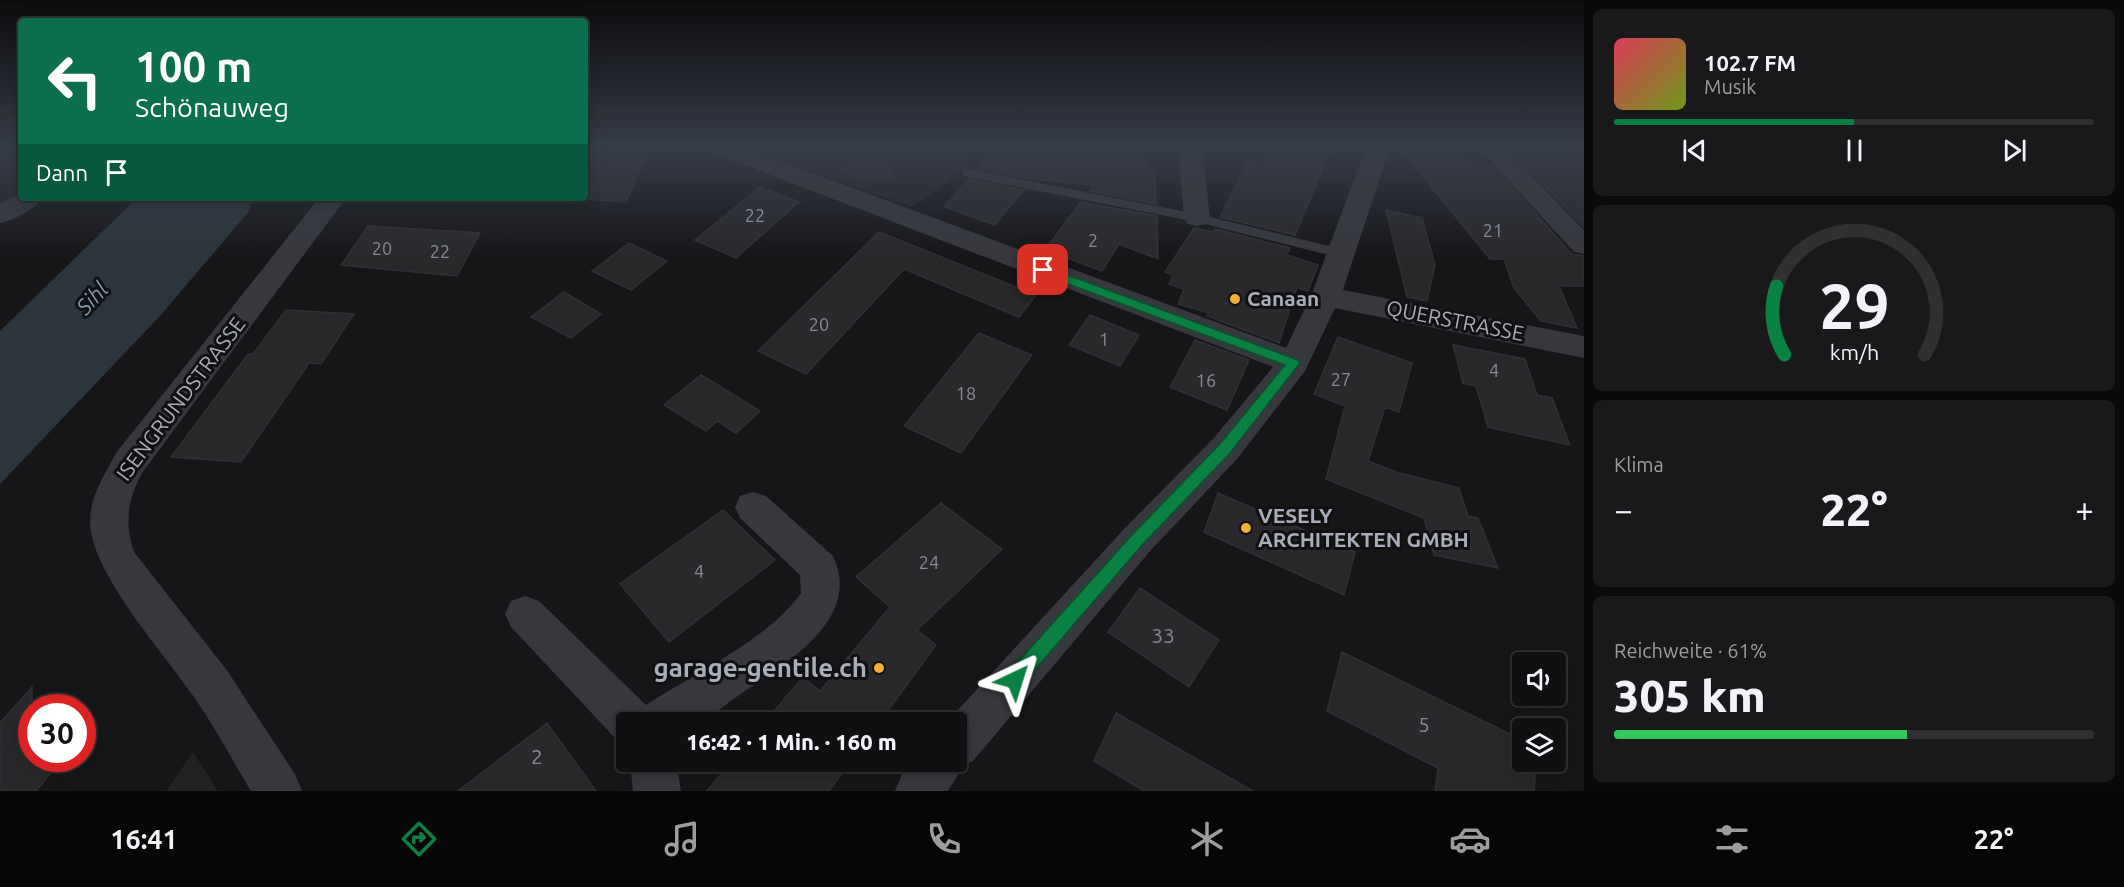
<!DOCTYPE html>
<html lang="de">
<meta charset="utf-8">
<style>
:root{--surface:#101012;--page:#19191b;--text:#f1f3f6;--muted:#9c9d9f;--line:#303032;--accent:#0b8043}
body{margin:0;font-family:Ubuntu,sans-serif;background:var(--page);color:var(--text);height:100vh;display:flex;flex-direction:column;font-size:22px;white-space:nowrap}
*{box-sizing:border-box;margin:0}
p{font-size:20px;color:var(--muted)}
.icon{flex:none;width:33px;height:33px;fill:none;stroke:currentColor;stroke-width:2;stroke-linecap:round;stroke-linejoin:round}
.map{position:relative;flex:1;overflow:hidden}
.drawer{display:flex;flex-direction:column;gap:9px;padding:9px;background:#09090a;width:540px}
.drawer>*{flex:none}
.hud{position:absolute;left:18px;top:18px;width:570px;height:183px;border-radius:6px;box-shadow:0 3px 15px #0003,0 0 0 2px var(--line);background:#0b6e4f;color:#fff;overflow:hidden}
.buttons{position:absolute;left:1512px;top:652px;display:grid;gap:12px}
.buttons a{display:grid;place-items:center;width:54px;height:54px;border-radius:6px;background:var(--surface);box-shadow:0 3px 15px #0003,0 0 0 2px var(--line);font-size:30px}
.speed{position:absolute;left:18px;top:694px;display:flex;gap:12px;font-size:30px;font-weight:700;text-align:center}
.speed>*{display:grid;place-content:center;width:78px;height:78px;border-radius:50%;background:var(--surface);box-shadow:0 3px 15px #0003,0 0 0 2px var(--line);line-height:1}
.speed .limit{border:9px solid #d22;background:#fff;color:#111}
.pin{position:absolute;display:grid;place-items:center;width:51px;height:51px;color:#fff;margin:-26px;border-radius:12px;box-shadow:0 3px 9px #0006}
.me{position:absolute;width:66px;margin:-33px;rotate:41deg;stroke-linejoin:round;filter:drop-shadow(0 0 4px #0008)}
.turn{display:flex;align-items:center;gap:21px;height:126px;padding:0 18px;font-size:27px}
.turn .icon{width:78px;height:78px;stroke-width:2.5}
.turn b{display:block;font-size:42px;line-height:51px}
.then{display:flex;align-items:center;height:57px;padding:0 18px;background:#0003;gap:12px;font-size:22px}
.big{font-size:45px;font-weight:800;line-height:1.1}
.drawer .card{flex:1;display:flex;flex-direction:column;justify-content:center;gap:9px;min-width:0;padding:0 21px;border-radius:9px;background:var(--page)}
.drawer .dial{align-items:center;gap:0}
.dial svg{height:156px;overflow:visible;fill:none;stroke:var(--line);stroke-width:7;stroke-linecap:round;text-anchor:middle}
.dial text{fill:var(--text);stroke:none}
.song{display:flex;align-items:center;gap:18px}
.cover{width:72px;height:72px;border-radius:9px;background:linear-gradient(135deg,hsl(350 70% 55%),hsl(80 70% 35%))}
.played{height:6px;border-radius:3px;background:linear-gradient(90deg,var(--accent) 50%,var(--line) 50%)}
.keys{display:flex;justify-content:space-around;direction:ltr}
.heat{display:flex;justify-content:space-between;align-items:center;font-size:33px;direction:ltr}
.charge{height:9px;border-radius:4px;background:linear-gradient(90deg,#34c759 61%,var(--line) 0)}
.trip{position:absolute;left:616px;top:712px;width:351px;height:60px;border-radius:6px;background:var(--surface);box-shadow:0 3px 15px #0003,0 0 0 2px var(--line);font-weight:800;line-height:60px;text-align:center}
.dock{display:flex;height:96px;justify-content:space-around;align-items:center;background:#060607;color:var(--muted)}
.dock .icon{width:42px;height:42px}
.dock .active{color:var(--accent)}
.dock b{font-size:27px;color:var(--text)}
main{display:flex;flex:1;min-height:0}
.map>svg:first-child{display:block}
.built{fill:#222225}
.water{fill:#2c353c}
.building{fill:#29292c;stroke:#303034;stroke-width:1.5}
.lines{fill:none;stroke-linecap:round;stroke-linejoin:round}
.service{fill:#37383d;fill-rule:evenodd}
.minor{fill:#37383d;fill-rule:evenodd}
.route{fill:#0b8043;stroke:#07532c;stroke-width:1.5}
.poi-dot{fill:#f2b134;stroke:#111113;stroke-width:2}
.labels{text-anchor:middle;stroke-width:6;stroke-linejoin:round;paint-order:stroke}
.number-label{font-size:18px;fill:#888b94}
.poi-label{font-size:21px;font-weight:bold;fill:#a8adb8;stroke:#111113;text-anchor:start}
.street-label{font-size:21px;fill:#a8adb8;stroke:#111113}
.near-number-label{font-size:21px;fill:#888b94}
.water-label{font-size:22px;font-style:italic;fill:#7f9bb3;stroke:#111113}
.near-poi-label{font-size:26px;font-weight:bold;fill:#a8adb8;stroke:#111113;text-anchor:end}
</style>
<main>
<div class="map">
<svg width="1584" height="791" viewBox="0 0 1584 791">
<rect width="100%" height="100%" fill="#161618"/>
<!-- built -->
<path class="built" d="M 0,147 L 21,147 L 21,198 L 0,217 Z
M 738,147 L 973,147 L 964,169 L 913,207 Z
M 193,752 L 218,791 L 166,791 Z"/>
<!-- water -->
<path class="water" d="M 137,198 L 250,198 L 250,210 L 160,316 L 0,484 L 0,331 Z"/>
<!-- building -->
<path class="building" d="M 595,147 L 649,147 L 626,202 L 585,199 L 585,167 Z
M 847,147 L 893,147 L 890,180 L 859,178 L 843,172 Z
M 997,147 L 1138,147 L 1147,170 L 1155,171 L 1156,204 L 1090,191 L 1094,185 L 1032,179 L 978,169 Z
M 1274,147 L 1332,147 L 1295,235 L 1220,217 L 1249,159 L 1264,163 Z
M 1399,147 L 1417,147 L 1494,167 L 1572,254 L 1584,256 L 1584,286 L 1559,286 L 1577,328 L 1541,321 L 1514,288 L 1504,259 L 1490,259 Z
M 1507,147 L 1584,147 L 1584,227 Z
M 969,179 L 1023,190 L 995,225 L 944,207 Z
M 760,187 L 799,202 L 736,258 L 695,240 Z
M 1081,202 L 1157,216 L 1158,259 L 1119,244 L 1102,271 L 1045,250 Z
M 1386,210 L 1422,218 L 1435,265 L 1427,301 L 1407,297 Z
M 368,226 L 480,233 L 457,276 L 341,265 Z
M 1194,228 L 1214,232 L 1215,229 L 1290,248 L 1287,255 L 1318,265 L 1308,291 L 1297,287 L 1279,343 L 1207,316 L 1209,313 L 1178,304 L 1184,289 L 1169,284 L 1173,275 L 1165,272 Z
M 879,232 L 1036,295 L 1019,317 L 904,269 L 806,374 L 758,351 Z
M 629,243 L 667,261 L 631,290 L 592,271 Z
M 564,292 L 601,314 L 571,338 L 531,317 Z
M 286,310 L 354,314 L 321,364 L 309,363 L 241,462 L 171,457 L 248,354 L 253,354 Z
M 1090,315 L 1139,335 L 1120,366 L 1069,345 Z
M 979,333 L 1032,355 L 961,453 L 904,426 Z
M 1338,337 L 1412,363 L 1399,412 L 1385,407 L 1368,461 L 1396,472 L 1459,488 L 1468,516 L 1478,518 L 1498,568 L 1434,555 L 1424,518 L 1326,479 L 1345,406 L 1314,394 Z
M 1195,340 L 1249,360 L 1227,410 L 1170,387 Z
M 1453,345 L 1525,359 L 1537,395 L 1552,398 L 1570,445 L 1488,427 L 1476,386 L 1463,383 Z
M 701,375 L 721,387 L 760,411 L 736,433 L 717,421 L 706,431 L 664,405 Z
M 1218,493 L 1355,552 L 1344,595 L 1204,532 Z
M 941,503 L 1002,549 L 917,630 L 936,645 L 879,723 L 764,723 L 803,677 L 820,691 L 890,607 L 856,577 Z
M 723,510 L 775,560 L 669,642 L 620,584 Z
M 1140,588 L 1219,640 L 1189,687 L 1108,632 Z
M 1342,652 L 1522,740 L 1522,762 L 1536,762 L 1534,791 L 1435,791 L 1438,768 L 1327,711 Z
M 32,687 L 32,759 L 62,759 L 36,791 L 0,791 L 0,723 Z
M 1116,713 L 1253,791 L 1144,791 L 1094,761 Z
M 547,723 L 596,791 L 458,791 Z
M 731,762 L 850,762 L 829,791 L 707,791 Z"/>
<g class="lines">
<!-- service -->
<path class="service" d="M 968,169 L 1197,214 L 1346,250 L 1349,253 L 1341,258 L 1197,222 L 963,176 L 963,170 Z"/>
<!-- minor -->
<path class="minor" d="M 707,147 L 742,147 L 1286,348 L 1311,296 L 1366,147 L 1390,147 L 1343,290 L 1584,336 L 1584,358 L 1335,308 L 1305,371 L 1237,459 L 1151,550 L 973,761 L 964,765 L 948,791 L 895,791 L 902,774 L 912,762 L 957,762 L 957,723 L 946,723 L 1125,528 L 1213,439 L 1273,367 L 710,152 Z
M 1178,147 L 1202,147 L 1210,218 L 1206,224 L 1197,226 L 1188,224 L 1184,218 Z
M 1478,147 L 1504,147 L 1584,230 L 1584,254 L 1574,252 Z
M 21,192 L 21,198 L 42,198 C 34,210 14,220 0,223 L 0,204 Z
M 319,198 L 346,198 L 142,473 C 128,499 124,523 134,552 L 226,669 L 295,774 L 302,791 L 251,791 C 232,760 215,727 194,697 C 164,653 90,572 90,521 C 90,496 105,474 116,453 Z
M 753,492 L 766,496 L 833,556 C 863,619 786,663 742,693 C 730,701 708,720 696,723 C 678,727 646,723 627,723 L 627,743 L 616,739 L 511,627 L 505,614 L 511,601 L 525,596 L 539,601 L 646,705 C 692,675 769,639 801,593 L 800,575 L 740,518 L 735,507 L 740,496 Z
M 630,762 L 676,762 L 681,791 L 633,791 Z"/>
</g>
<!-- sky -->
<linearGradient id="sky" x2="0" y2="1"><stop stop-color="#0c0c0d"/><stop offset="0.57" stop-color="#363c48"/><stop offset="1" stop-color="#363c48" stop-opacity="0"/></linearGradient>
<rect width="1584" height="258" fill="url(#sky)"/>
<!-- route -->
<path class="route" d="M 1043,266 L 1298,360 L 1300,363 L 1230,453 L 1143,544 L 1021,686 L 1015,688 L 1008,686 L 1006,680 L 1008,673 L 1132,535 L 1219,445 L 1285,365 L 1039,273 L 1037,270 Z"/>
<!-- markers -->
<g class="poi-dot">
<circle cx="1235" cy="299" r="6"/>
<circle cx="1246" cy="528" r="6"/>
<circle cx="879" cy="668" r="6"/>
</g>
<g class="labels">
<!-- number labels -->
<g class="number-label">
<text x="755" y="222">22</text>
<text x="1493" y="237">21</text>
<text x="1093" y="247">2</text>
<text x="382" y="255">20</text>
<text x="440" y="258">22</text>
<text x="819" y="331">20</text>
<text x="1104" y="346">1</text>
<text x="1494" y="377">4</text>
<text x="1341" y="386">27</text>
<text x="1206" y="387">16</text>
<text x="966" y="400">18</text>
<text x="929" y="569">24</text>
<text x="699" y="578">4</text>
</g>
<!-- poi labels -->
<g class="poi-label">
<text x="1247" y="306">Canaan</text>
<text x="1258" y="523">VESELY<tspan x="1258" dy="24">ARCHITEKTEN GMBH</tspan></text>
</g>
<!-- street labels -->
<g class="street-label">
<text transform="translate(1455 321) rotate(11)" y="7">QUERSTRASSE</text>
<text transform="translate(181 399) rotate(-53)" y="7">ISENGRUNDSTRASSE</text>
</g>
<!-- near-number labels -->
<g class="near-number-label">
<text x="1163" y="643">33</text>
<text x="1424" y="732">5</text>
<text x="537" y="764">2</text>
</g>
<!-- water labels -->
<g class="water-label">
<text transform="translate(92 298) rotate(-47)" y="8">Sihl</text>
</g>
<!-- near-poi labels -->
<g class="near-poi-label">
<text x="867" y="677">garage-gentile.ch</text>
</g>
</g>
</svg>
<div class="buttons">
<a><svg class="icon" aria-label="sound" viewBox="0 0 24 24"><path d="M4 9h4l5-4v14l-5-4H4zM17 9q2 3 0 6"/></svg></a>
<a><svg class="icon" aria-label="layers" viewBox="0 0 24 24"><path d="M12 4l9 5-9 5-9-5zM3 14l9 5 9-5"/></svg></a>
</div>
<div class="speed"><div class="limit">30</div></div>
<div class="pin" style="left:1043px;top:270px;background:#d93025"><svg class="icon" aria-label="arrive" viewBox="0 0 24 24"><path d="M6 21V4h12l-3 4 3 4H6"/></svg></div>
<svg class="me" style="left:1015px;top:680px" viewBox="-20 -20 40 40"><path d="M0-17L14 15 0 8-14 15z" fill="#0b8043" stroke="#fff" stroke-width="4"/></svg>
<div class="trip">16:42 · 1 Min. · 160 m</div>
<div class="hud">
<div class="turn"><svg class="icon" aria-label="left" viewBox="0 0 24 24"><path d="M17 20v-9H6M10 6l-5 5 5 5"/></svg><div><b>100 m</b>Schönauweg</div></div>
<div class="then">Dann<svg class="icon" aria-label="arrive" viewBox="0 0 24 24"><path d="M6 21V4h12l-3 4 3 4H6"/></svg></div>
</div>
</div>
<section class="drawer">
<div class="card">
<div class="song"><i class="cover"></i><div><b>102.7 FM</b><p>Musik</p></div></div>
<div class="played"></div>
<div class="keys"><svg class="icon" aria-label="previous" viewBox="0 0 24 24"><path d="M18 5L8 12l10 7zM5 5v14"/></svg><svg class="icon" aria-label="pause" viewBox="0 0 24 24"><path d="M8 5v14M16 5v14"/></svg><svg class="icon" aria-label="next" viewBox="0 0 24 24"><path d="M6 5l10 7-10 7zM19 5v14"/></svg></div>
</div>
<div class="card dial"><svg viewBox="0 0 100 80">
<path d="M14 69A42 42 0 1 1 86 69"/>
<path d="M14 69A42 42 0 0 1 10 34" stroke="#0b8043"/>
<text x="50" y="56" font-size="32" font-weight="700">29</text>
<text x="50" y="72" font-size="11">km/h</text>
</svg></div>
<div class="card"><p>Klima</p>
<div class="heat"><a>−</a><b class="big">22°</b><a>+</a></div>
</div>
<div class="card"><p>Reichweite · 61%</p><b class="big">305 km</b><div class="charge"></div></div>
</section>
</main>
<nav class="dock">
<b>16:41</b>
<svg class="icon active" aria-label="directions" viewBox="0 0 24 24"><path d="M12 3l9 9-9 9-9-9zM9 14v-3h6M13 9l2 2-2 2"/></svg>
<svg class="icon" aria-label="music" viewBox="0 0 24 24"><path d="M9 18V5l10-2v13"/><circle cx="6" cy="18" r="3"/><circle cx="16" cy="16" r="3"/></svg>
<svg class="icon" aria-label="phone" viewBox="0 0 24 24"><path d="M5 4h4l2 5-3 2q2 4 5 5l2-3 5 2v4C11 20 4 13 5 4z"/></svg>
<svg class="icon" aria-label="climate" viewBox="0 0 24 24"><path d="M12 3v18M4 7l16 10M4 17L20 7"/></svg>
<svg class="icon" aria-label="car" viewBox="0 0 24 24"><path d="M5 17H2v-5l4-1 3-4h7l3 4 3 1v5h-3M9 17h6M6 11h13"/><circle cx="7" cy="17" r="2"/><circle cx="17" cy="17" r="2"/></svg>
<svg class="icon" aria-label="filters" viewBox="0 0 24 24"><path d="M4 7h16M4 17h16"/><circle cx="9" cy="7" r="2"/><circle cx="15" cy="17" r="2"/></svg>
<b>22°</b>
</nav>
